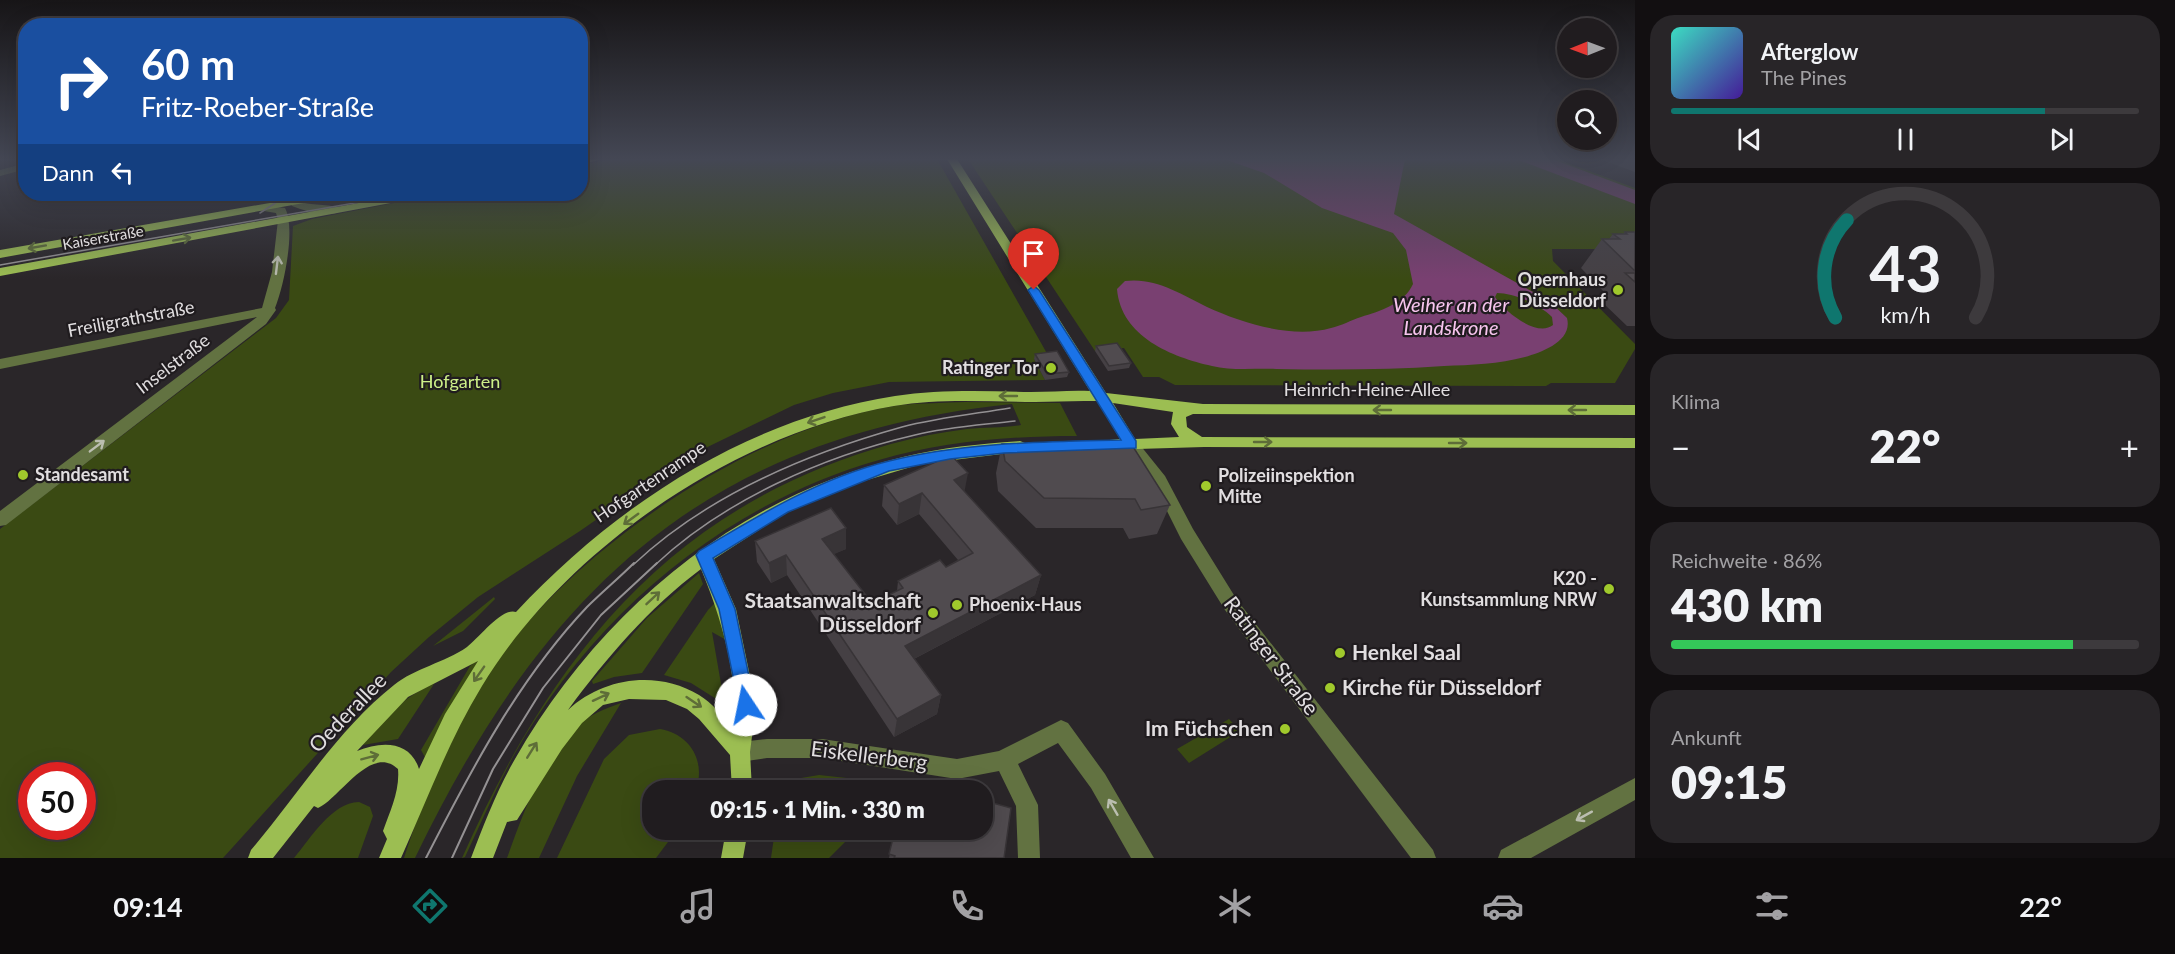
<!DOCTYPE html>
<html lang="de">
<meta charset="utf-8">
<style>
:root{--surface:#201c1f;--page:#282528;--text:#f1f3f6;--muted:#a2a1a4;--line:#3d3a3d;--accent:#0f766e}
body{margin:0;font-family:Lato,sans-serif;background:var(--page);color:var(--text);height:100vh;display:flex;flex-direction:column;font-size:22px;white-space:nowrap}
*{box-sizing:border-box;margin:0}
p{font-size:20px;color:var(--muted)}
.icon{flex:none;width:33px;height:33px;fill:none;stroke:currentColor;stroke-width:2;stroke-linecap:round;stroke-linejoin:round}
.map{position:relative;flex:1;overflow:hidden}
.side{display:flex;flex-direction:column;gap:15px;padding:15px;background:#120f11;width:540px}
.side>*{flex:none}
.banner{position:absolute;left:18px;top:18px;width:570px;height:183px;border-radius:24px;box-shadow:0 6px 24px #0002,0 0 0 2px var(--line);background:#1a4fa0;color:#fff;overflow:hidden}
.needle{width:39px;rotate:269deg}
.controls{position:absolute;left:1557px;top:18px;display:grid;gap:12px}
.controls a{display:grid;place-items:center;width:60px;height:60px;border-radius:50%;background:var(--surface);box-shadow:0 6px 24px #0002,0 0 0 2px var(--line);font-size:30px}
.speed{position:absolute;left:18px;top:762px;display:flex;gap:12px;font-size:30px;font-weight:700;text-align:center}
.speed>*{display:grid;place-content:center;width:78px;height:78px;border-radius:50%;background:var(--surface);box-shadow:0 6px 24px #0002,0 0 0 2px var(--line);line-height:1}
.speed .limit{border:9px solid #d22;background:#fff;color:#111}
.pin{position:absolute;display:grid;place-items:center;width:51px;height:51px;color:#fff;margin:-62px -26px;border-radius:50% 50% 50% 0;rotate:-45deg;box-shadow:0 0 6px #0007}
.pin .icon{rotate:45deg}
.me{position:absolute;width:66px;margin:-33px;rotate:349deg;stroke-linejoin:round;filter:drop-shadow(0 0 4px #0008)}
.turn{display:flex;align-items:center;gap:21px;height:126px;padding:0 24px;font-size:27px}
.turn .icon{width:78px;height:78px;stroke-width:2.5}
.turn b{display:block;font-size:42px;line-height:51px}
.then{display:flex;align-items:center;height:57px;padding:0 24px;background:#0003;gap:12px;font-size:22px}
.big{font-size:45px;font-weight:800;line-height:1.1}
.side .tile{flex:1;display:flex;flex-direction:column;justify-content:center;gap:9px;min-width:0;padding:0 21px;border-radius:24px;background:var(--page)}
.side .dial{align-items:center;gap:0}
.dial svg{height:156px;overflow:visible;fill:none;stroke:var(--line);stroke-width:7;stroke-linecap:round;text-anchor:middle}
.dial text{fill:var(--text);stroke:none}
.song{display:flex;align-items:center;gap:18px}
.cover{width:72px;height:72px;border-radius:9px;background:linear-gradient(135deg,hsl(170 70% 55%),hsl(260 70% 35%))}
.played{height:6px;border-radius:3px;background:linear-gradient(90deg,var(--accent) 80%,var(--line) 80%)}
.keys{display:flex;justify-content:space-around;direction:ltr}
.heat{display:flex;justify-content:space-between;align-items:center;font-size:33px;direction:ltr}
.charge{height:9px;border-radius:4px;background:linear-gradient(90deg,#34c759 86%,var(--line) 0)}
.trip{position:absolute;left:642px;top:780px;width:351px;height:60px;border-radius:24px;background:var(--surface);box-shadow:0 6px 24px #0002,0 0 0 2px var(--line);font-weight:800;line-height:60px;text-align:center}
.tab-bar{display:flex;height:96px;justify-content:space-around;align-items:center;background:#0d0b0c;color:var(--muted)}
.tab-bar .icon{width:42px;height:42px}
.tab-bar .selected{color:var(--accent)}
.tab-bar b{font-size:27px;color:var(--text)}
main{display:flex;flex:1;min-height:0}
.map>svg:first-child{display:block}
.green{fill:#3a4a13;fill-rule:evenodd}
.water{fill:#794071;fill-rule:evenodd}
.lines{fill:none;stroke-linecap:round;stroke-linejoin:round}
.minor{fill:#627241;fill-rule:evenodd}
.major{fill:#9cbe52;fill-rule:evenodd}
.tram-far1{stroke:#949193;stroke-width:1.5}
.tram{stroke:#949193;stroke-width:2}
.wall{fill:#454044}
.shaded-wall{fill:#383437}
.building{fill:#504b4f;stroke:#383437;stroke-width:1.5}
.oneway{stroke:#5e6d38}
.oneway2{stroke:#bbbeb0}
.route{fill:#1a73e8;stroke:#114b97;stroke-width:1.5}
.poi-dot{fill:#a0c92c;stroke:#201c1f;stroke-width:2}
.labels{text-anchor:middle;stroke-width:4.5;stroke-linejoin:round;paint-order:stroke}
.far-street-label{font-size:15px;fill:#e1dee0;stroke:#201c1f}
.poi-label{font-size:18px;font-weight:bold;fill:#e1dee0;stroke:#201c1f;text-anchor:end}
.street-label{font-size:18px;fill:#e1dee0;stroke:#201c1f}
.park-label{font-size:18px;fill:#cdef88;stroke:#201c1f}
.water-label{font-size:20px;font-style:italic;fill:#f8c5ef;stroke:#201c1f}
.near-poi-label{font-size:21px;font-weight:bold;fill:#e1dee0;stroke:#201c1f;text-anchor:end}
.near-street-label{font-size:21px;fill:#e1dee0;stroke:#201c1f}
</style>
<main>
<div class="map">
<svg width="1635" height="858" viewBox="0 0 1635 858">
<rect width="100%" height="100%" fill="#2a2629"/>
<!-- green -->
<path class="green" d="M 614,159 L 937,159 L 1049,357 L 1034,359 L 1045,380 L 889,382 L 833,393 L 794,405 L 685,458 L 580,531 L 478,597 L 429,637 L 391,672 L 223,858 L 0,858 L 0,529 L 276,318 L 289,300 L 293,226 L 312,219 L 440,194 L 580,194 L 581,165 ZM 32,776 L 82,776 L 82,826 L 32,826 Z
M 968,159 L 1557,159 L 1635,188 L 1635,249 L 1552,249 L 1553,261 L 1635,344 L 1635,349 L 1615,383 L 1551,383 L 1546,386 L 1175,385 L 1159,377 L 1143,377 L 1124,348 L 1095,351 Z
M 965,402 L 1060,403 L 1077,436 C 1010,436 943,441 879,460 C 724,504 593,615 514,755 C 496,788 481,823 465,857 L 462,858 C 552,656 670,506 891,444 C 916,437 942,432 967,429 C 985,427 1004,428 1021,425 L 1012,404 C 707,435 544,590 415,858 L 404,858 C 422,802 448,739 479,688 C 556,559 751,425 901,405 C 922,403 944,403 965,402 Z
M 699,573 L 703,584 L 642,673 L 614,677 L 593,684 L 592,681 L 647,618 Z
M 494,597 L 495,599 L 463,631 L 433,646 Z
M 716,602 L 728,641 L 712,632 L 724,701 L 721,702 L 691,683 L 664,675 L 708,610 Z
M 485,654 L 426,759 L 421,750 L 470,666 Z
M 434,684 L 398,739 L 363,745 C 384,718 402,697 434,684 Z
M 621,703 L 577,776 L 539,858 L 507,858 C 523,814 541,761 576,727 C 588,715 605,709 621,703 Z
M 1229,719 L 1240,731 L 1189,763 L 1177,749 Z
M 660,729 C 690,734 706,761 696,790 L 652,790 L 652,830 L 677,830 L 656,858 L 557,858 L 604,759 L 629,735 Z
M 819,775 L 856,779 L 853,789 L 859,790 L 785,790 L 801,778 Z
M 359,802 L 370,807 L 373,816 L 358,858 L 294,858 C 311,838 331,803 359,802 Z
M 775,830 L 857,830 L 829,858 L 771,858 Z"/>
<!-- water -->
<path class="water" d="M 1224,159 L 1405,159 L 1394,214 L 1549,301 L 1567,318 C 1573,341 1542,352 1525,357 C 1499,364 1471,365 1444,366 C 1388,370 1332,370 1276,369 C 1256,368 1232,371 1212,366 C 1172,357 1121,337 1117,289 L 1125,281 C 1155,277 1181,294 1207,307 C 1242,323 1292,339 1331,328 C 1341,326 1351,320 1361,317 C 1380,311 1404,304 1413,284 L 1406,250 L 1393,233 L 1322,208 L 1264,173 ZM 1497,293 C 1515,293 1540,305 1552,317 L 1553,325 C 1537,338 1504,311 1495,297 Z
M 1516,159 L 1552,159 L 1635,190 L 1635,204 Z"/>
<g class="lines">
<!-- minor -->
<path class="minor" d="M 26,163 L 26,169 L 0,176 L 0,170 Z
M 287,194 L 298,194 L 301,202 C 313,206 332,203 342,210 C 330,219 305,211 292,206 Z
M 262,205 L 285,208 C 296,228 284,286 275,308 L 276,310 L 266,324 L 6,525 L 0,526 L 0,511 L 257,317 L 0,369 L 0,359 L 262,308 L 272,272 L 278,220 L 276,213 L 258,210 L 258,206 Z
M 1131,439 L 1136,440 L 1165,476 L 1193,529 L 1237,600 L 1433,850 L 1436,858 L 1411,858 L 1225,610 L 1181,539 L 1153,483 L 1123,444 Z
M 1061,720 L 1068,723 L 1105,774 L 1154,858 L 1131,858 L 1091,788 L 1058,743 L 1018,764 L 1038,805 L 1040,858 L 1018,858 L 1016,806 L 999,771 L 957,779 L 822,758 L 767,758 L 740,762 L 733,759 L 730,752 L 733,745 L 740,742 L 767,739 L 822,739 L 957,759 L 999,751 Z
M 1635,778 L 1635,800 L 1531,858 L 1498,858 L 1501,850 Z"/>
<!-- major -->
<path class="major" d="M 580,159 L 602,159 L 580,165 Z
M 947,159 L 957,159 L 1106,393 L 1203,404 L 1635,405 L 1635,415 L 1193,414 L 1186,417 L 1187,427 L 1202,437 L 1635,438 L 1635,448 L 1204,447 L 1104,450 L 1099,449 L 1096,445 L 1099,441 L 1120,439 L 1097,401 L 1084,401 C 1068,401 1051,402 1035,402 C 988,402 940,398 894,406 C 737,432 565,549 482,686 C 449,740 427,800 401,858 L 379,858 L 387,839 L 383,831 C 390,811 400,791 398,769 C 371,743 339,799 318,808 L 314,806 L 273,858 L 248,858 L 251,850 C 298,795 337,730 394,685 C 415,668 444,663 467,647 C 479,638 502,607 516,612 C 617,504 747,419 895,396 C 940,389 986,391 1031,392 C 1051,392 1071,390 1090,391 ZM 1113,403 L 1173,412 L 1171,424 L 1179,437 L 1135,439 ZM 478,661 L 445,714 L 419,769 C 410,740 381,741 357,751 L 408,697 Z
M 321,194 L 343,194 L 337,197 L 0,258 L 0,250 Z
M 408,194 L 429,194 L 423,197 L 0,276 L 0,268 Z
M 1020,441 L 1025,443 L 1028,447 L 1025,451 L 921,464 L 837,489 L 782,515 L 714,559 L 736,609 L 756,705 L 750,752 L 752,790 L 732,790 L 730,755 L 699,719 L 687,709 L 666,700 L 629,699 L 603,705 L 582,723 L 562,749 L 517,820 L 507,822 L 493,858 L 471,858 C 484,824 497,790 515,759 C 600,611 736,497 903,457 C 942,447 981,444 1020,441 ZM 701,569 C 720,614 740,679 733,728 C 723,716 712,703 699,695 C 658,670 603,677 568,710 C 607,657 649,608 701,569 Z
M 726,830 L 748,830 L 743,858 L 721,858 Z"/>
<!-- tram-far1 -->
<path class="tram-far1" d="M 299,194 L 313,200 L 329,201
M 260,213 L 289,194
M 0,265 L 406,194
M 633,565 C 707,495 805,454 902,427 C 937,418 974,414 1010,408
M 655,565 C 724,500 824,456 915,435 C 947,427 982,425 1015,421"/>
<!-- tram -->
<path class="tram" d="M 426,858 C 471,770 518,680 587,607 C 602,592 619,578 634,563
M 452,858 L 493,769 L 543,688 L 601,615 L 657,563"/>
</g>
<!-- wall -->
<path class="wall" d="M 1600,159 L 1635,159 L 1635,172 Z
M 1625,232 L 1635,232 L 1635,326 L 1627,326 L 1602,302 L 1607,295 L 1581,268 L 1602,239 L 1609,239 L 1613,234 L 1623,234 Z
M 1096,346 L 1131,363 L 1129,368 L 1108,371 L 1095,351 Z
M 1035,354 L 1069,372 L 1067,377 L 1045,380 L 1034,359 Z
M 1002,444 L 1170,505 L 1157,534 L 1129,539 L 1123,528 L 1036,528 L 998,491 L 996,473 Z
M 884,485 L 965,492 L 1041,575 L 1035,595 L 914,659 L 941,695 L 937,714 L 894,737 L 787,575 L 771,583 L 757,562 L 755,541 L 846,528 L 846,549 L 833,554 L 872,603 L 897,591 L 898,581 L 946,567 L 958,560 L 919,514 L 897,525 L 882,506 Z
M 895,830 L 1004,858 L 889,858 Z"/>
<!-- shaded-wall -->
<path class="shaded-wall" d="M 968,473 L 964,494 L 954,480 Z
M 922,493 L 919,514 L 897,525 L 899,504 Z
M 846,528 L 846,549 L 821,560 L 822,539 Z
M 786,555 L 787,575 L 771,583 L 769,563 Z
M 1041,575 L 1035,595 L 902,665 L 905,646 Z
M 941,695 L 937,714 L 894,737 L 897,719 Z"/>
<!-- building -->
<path class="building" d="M 1625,232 L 1635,232 L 1635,271 L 1602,239 L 1620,239 L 1613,234 L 1627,234 Z
M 1625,273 L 1635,273 L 1635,282 Z
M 1117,343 L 1131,363 L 1109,366 L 1096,346 Z
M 1057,351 L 1069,372 L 1047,374 L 1035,354 Z
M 1002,444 L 1132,445 L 1170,505 L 1141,510 L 1135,499 L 1044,498 L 1005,461 Z
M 951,455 L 968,473 L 954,480 L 1041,575 L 905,646 L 941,695 L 897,719 L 786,555 L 769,563 L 755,541 L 831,508 L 846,528 L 822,539 L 872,603 L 903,588 L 898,581 L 940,560 L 946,567 L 973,553 L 922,493 L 899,504 L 884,485 Z
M 912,779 L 951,790 L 910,790 Z
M 982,800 L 1011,808 L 1004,858 L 894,858 L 895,856 L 889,854 L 895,830 L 982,830 Z"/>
<!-- one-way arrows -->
<defs><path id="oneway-shaft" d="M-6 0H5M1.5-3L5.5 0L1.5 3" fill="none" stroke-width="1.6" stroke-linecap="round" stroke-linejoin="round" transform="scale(1.5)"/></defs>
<g class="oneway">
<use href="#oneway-shaft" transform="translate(182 239) rotate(-10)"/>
<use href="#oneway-shaft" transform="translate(37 247) rotate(170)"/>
<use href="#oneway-shaft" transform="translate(1008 396) rotate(-180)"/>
<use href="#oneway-shaft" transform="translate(1382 410) rotate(-180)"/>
<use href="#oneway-shaft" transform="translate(1577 410) rotate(-180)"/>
<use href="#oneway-shaft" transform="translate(816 420) rotate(161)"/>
<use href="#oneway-shaft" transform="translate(1263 442)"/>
<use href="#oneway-shaft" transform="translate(1458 443)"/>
<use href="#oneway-shaft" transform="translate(631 519) rotate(144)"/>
<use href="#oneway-shaft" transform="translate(653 598) rotate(-43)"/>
<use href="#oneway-shaft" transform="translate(479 674) rotate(125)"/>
<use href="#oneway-shaft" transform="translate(601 697) rotate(-25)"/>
<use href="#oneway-shaft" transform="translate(694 702) rotate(34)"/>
<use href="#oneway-shaft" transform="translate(532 750) rotate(-58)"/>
<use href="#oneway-shaft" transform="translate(370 757) rotate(-15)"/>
</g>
<g class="oneway2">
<use href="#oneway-shaft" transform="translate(277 265) rotate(-83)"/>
<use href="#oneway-shaft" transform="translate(97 446) rotate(-37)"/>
<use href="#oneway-shaft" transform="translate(1113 807) rotate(-120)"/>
<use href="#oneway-shaft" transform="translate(1584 816) rotate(151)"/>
</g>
<!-- sky -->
<linearGradient id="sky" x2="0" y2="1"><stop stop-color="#171517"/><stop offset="0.57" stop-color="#444754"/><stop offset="1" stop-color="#444754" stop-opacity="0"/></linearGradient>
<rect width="1635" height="279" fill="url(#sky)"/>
<!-- route -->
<path class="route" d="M 1034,286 L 1039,290 L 1136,441 L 1136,448 L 1004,453 L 950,459 L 889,471 L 788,512 L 713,558 L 735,609 L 755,705 L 753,710 L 746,713 L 740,710 L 719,609 L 696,555 L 699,551 C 759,515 820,478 889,461 C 965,442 1043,442 1121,440 L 1028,290 Z"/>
<!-- markers -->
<g class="poi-dot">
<circle cx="1618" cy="290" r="6"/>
<circle cx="1051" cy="368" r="6"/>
<circle cx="23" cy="475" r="6"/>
<circle cx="1206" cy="486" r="6"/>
<circle cx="1609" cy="589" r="6"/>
<circle cx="957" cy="605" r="6"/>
<circle cx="933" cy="613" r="6"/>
<circle cx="1340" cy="653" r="6"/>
<circle cx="1330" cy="688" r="6"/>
<circle cx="1285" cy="729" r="6"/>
</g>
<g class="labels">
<!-- far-street labels -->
<g class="far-street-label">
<text transform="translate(103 238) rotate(-10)" y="5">Kaiserstraße</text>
</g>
<!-- poi labels -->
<g class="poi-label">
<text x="1606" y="286">Opernhaus<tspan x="1606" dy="21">Düsseldorf</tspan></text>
<text x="1039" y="374">Ratinger Tor</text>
<text x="35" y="481" text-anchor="start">Standesamt</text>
<text x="1218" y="482" text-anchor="start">Polizeiinspektion<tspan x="1218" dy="21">Mitte</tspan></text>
<text x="1597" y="585">K20 -<tspan x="1597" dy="21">Kunstsammlung NRW</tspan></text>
<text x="969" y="611" text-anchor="start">Phoenix-Haus</text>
</g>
<!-- street labels -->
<g class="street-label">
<text transform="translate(131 319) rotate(-11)" y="6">Freiligrathstraße</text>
<text transform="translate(173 364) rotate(-37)" y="6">Inselstraße</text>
<text x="1367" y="396">Heinrich-Heine-Allee</text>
<text transform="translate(650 482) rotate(-34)" y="6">Hofgartenrampe</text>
</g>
<!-- park labels -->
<g class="park-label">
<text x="460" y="388">Hofgarten</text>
</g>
<!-- water labels -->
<g class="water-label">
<text x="1451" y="312">Weiher an der<tspan x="1451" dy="23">Landskrone</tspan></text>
</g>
<!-- near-poi labels -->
<g class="near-poi-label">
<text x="921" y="608">Staatsanwaltschaft<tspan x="921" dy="24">Düsseldorf</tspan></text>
<text x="1352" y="660" text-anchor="start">Henkel Saal</text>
<text x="1342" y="695" text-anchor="start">Kirche für Düsseldorf</text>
<text x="1273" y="736">Im Füchschen</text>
</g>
<!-- near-street labels -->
<g class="near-street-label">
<text transform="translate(1271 656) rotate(53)" y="7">Ratinger Straße</text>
<text transform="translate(348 713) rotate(-46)" y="7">Oederallee</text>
<text transform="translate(869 756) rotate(7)" y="7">Eiskellerberg</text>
</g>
</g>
</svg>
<div class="controls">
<a><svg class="needle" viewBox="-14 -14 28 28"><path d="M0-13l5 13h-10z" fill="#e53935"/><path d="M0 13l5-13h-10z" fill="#a2a1a4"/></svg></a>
<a><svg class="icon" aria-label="search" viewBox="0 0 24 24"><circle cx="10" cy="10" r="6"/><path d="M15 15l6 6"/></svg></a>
</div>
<div class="speed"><div class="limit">50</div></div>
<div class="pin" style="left:1034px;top:290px;background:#d93025"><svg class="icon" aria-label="arrive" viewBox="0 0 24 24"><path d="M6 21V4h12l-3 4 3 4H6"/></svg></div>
<svg class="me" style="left:746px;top:705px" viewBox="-20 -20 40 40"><circle r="19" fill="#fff"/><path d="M0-13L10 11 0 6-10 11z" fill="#1a73e8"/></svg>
<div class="trip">09:15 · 1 Min. · 330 m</div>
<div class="banner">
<div class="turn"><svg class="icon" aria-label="right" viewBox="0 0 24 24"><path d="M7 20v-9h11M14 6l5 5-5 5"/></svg><div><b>60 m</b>Fritz-Roeber-Straße</div></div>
<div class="then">Dann<svg class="icon" aria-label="left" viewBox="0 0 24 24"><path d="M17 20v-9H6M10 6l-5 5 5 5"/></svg></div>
</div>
</div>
<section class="side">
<div class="tile">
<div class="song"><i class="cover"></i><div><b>Afterglow</b><p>The Pines</p></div></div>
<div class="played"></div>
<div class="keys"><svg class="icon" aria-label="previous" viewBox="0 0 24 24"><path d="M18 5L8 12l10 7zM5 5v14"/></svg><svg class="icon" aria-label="pause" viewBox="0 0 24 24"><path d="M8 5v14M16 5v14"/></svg><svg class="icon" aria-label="next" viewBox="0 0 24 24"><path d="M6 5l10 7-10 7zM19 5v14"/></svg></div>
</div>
<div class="tile dial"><svg viewBox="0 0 100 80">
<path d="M14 69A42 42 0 1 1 86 69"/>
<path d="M14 69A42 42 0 0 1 20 19" stroke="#0f766e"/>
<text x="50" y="56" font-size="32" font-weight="700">43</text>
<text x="50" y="72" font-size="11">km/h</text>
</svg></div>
<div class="tile"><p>Klima</p>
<div class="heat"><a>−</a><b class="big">22°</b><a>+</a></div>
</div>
<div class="tile"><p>Reichweite · 86%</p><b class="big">430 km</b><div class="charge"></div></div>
<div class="tile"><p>Ankunft</p><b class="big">09:15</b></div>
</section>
</main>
<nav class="tab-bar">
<b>09:14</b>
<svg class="icon selected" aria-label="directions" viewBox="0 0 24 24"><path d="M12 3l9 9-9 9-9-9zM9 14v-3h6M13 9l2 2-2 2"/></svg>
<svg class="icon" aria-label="music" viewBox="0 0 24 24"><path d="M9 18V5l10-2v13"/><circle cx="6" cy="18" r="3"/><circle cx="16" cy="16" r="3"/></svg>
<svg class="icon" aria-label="phone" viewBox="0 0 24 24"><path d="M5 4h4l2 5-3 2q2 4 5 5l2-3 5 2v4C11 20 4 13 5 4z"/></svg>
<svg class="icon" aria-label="climate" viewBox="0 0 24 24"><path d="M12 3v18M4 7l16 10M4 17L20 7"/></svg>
<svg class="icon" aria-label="car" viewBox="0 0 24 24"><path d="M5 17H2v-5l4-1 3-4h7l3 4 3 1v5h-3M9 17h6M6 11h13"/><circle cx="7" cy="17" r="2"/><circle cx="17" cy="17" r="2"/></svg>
<svg class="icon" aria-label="filters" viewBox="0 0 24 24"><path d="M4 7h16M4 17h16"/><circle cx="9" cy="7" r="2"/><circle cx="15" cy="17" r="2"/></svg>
<b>22°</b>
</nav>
